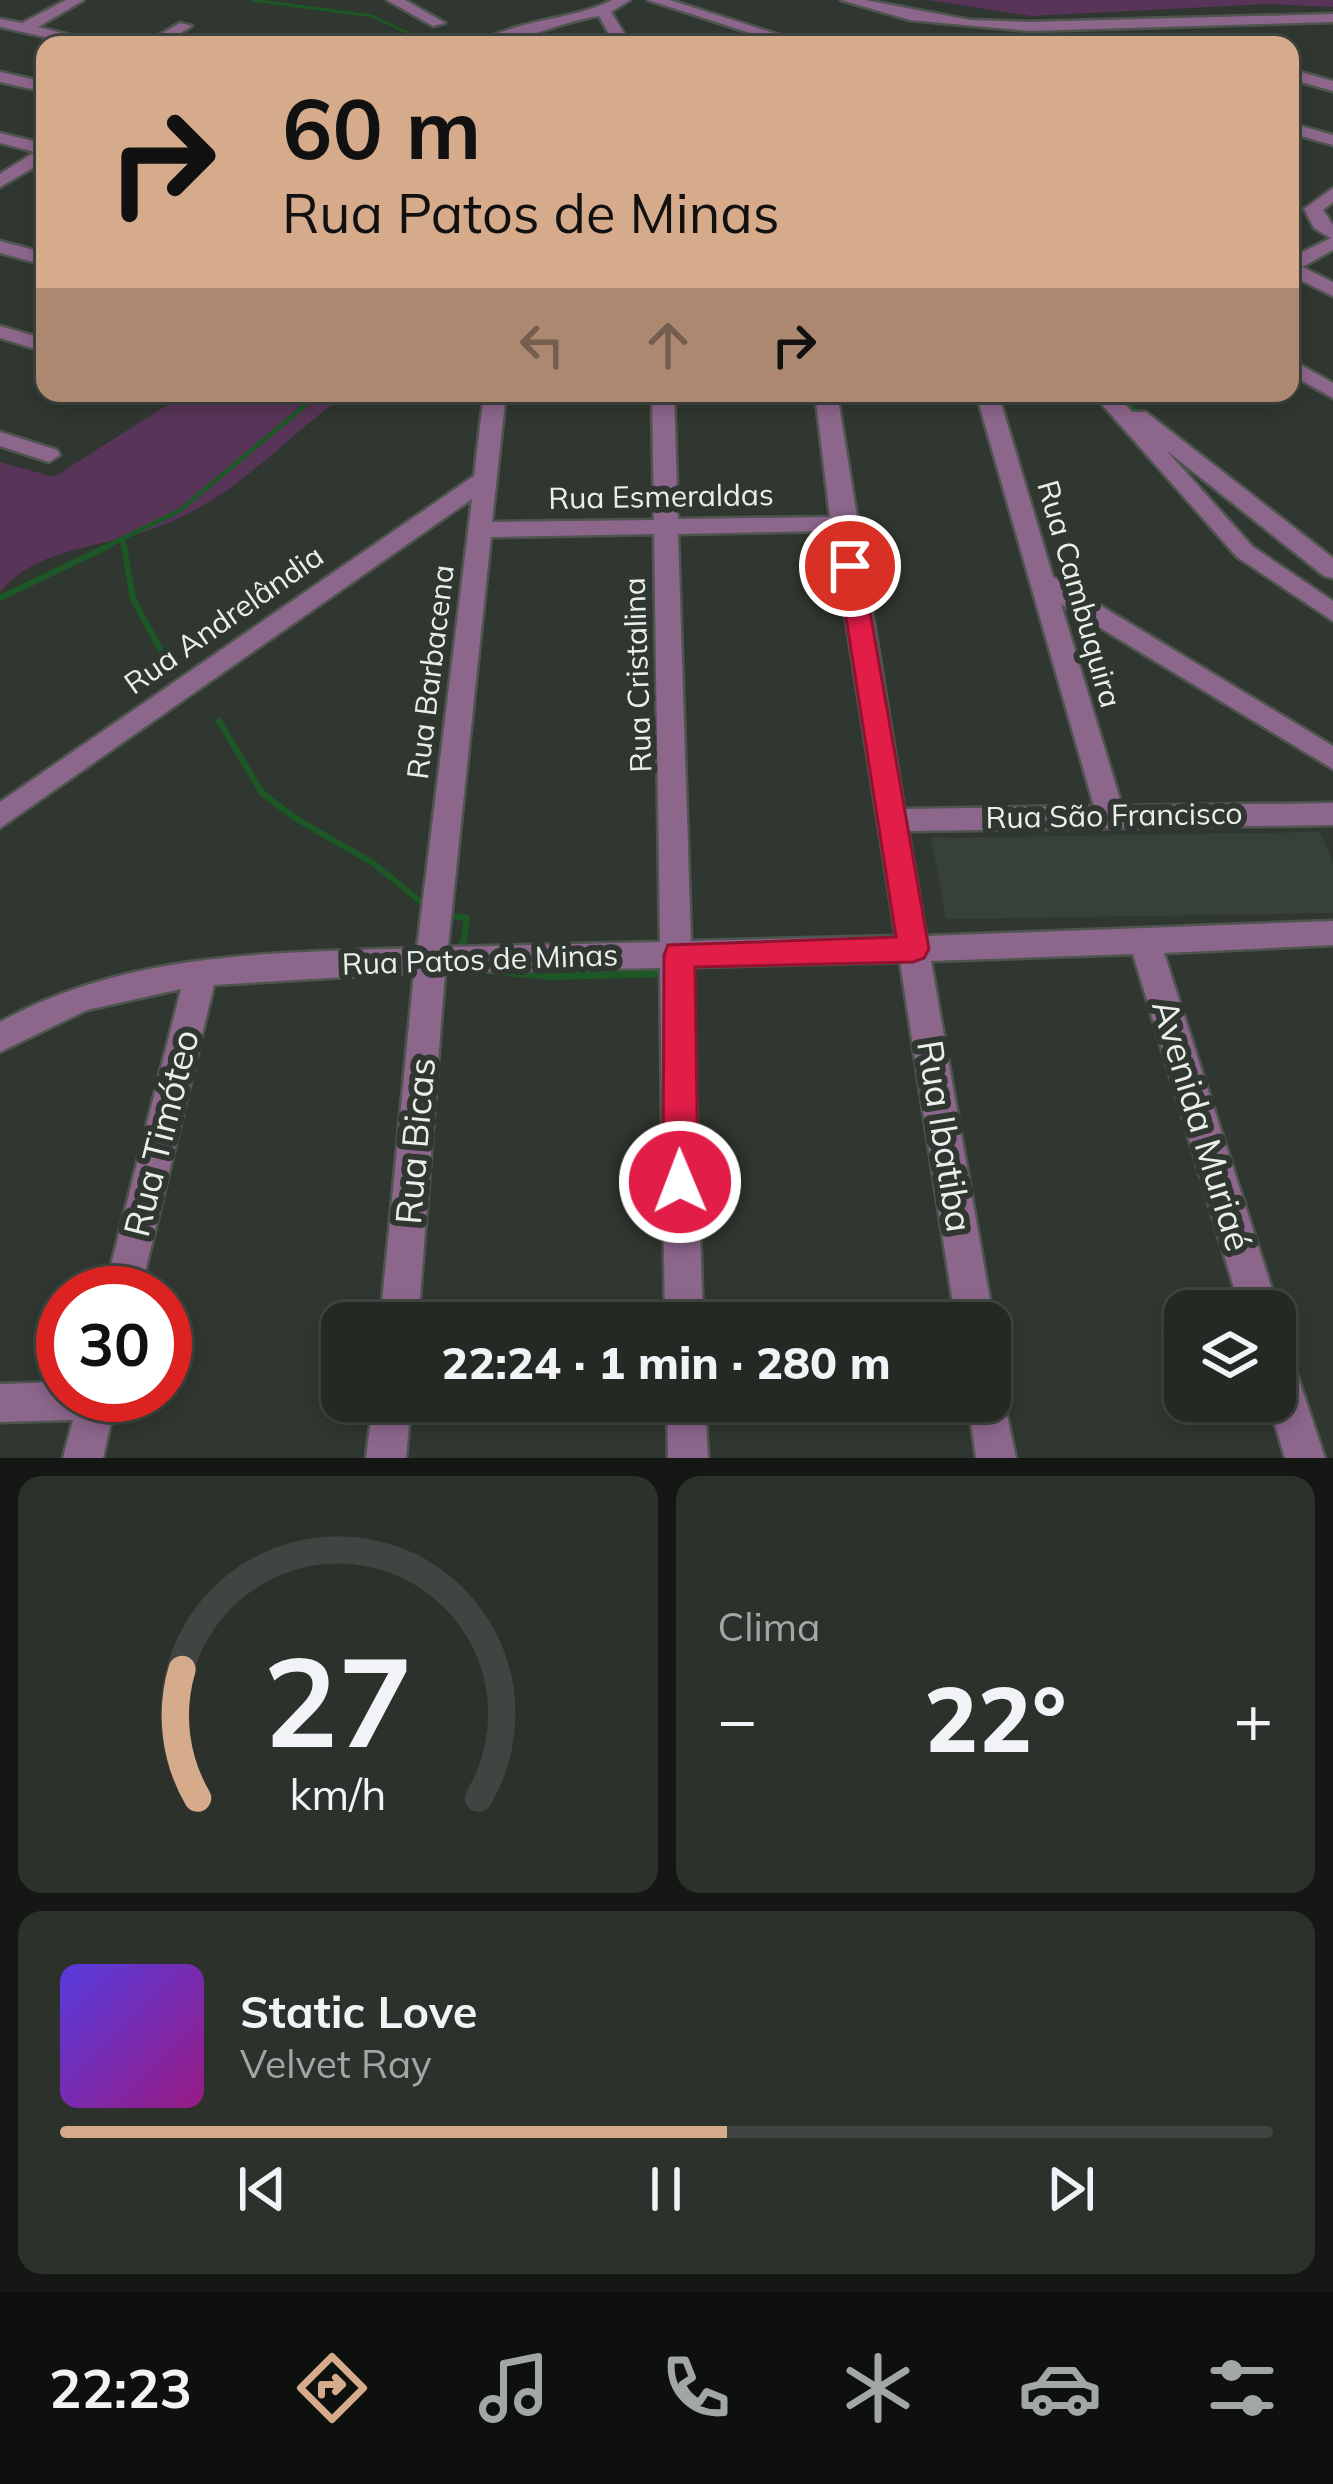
<!DOCTYPE html>
<html lang="pt">
<meta charset="utf-8">
<style>
:root{--surface:#242924;--page:#2c312c;--text:#f1f3f6;--muted:#a3a6a6;--line:#414541;--accent:#d6ab8b}
body{margin:0;font-family:Mulish,sans-serif;background:var(--page);color:var(--text);height:100vh;display:flex;flex-direction:column;font-size:45px;white-space:nowrap}
*{box-sizing:border-box;margin:0}
p{font-size:39px;color:var(--muted)}
.icon{flex:none;width:66px;height:66px;fill:none;stroke:currentColor;stroke-width:2;stroke-linecap:round;stroke-linejoin:round}
.map{position:relative;height:1458px;overflow:hidden}
.panel{display:flex;flex-direction:column;gap:18px;padding:18px;background:#141714;flex:1}
.panel>*{flex:none}
.guide{position:absolute;left:36px;top:36px;width:1263px;height:366px;border-radius:24px;box-shadow:0 6px 18px #0003,0 0 0 3px var(--line);background:#d6ab8b;color:#111;overflow:hidden}
.buttons{position:absolute;left:1164px;top:1290px;display:grid;gap:24px}
.buttons a{display:grid;place-items:center;width:132px;height:132px;border-radius:24px;background:var(--surface);box-shadow:0 6px 18px #0003,0 0 0 3px var(--line);font-size:60px}
.speed{position:absolute;left:36px;top:1266px;display:flex;gap:24px;font-size:60px;font-weight:700;text-align:center}
.speed>*{display:grid;place-content:center;width:156px;height:156px;border-radius:50%;background:var(--surface);box-shadow:0 6px 18px #0003,0 0 0 3px var(--line);line-height:1}
.speed .limit{border:18px solid #d22;background:#fff;color:#111}
.pin{position:absolute;display:grid;place-items:center;width:102px;height:102px;color:#fff;margin:-51px;border:6px solid #fff;border-radius:50%;box-shadow:0 3px 12px #0007}
.me{position:absolute;width:132px;margin:-66px;rotate:359deg;stroke-linejoin:round;filter:drop-shadow(0 0 9px #0008)}
.turn{display:flex;align-items:center;gap:42px;height:252px;padding:0 48px;font-size:54px}
.turn .icon{width:156px;height:156px;stroke-width:2.5}
.turn b{display:block;font-size:84px;line-height:102px}
.lanes{display:flex;align-items:center;height:114px;padding:0 48px;background:#0003;justify-content:center;gap:60px;direction:ltr}
.lanes .off{opacity:.35}
.big{font-size:90px;font-weight:800;line-height:1.1}
.panel .widget{flex:1;display:flex;flex-direction:column;justify-content:center;gap:18px;min-width:0;padding:0 42px;border-radius:24px;background:var(--page)}
.panel .dial{align-items:center;gap:0}
.dial svg{height:312px;overflow:visible;fill:none;stroke:var(--line);stroke-width:7;stroke-linecap:round;text-anchor:middle}
.dial text{fill:var(--text);stroke:none}
.song{display:flex;align-items:center;gap:36px}
.cover{width:144px;height:144px;border-radius:18px;background:linear-gradient(135deg,hsl(250 70% 55%),hsl(310 70% 35%))}
.played{height:12px;border-radius:6px;background:linear-gradient(90deg,var(--accent) 55%,var(--line) 55%)}
.keys{display:flex;justify-content:space-around;direction:ltr}
.heat{display:flex;justify-content:space-between;align-items:center;font-size:66px;direction:ltr}
.panel .tiles{flex:1;display:grid;gap:18px;grid-template-columns:1fr 1fr}
.widget:last-child{grid-column:span 2}
.trip{position:absolute;left:321px;top:1302px;width:690px;height:120px;border-radius:24px;background:var(--surface);box-shadow:0 6px 18px #0003,0 0 0 3px var(--line);font-weight:800;line-height:120px;text-align:center}
.tab-bar{display:flex;height:192px;justify-content:space-around;align-items:center;background:#0e100e;color:var(--muted)}
.tab-bar .icon{width:84px;height:84px}
.tab-bar .selected{color:var(--accent)}
.tab-bar b{font-size:54px;color:var(--text)}
.map>svg:first-child{display:block}
.built{fill:#364237}
.green{fill:#583558}
.lines{fill:none;stroke-linecap:round;stroke-linejoin:round}
.stream-far3{stroke:#1b5825;stroke-width:3}
.stream-far2{stroke:#1b5825;stroke-width:4.5}
.stream-far1{stroke:#1b5825;stroke-width:6}
.stream{stroke:#1b5825;stroke-width:8}
.minor-casing{stroke:#4e544e;stroke-width:5}
.minor{fill:#8d668c;fill-rule:evenodd}
.route{fill:#e11d48;stroke:#92132f;stroke-width:3}
.labels{text-anchor:middle;stroke-width:12;stroke-linejoin:round;paint-order:stroke}
.street-label{font-size:30px;fill:#ebefeb;stroke:#303730}
.near-street-label{font-size:36px;fill:#ebefeb;stroke:#303730}
</style>
<div class="map">
<svg width="1333" height="1458" viewBox="0 0 1333 1458">
<rect width="100%" height="100%" fill="#303730"/>
<!-- built -->
<path class="built" d="M 1320,832 L 1333,863 L 1333,913 L 946,919 L 931,838 Z"/>
<!-- green -->
<path class="green" d="M 928,0 L 1333,0 L 1333,7 L 1268,4 L 1031,16 Z
M 186,393 L 347,393 C 272,448 229,508 133,535 C 86,549 33,552 0,592 L 0,462 L 54,477 Z"/>
<g class="lines">
<!-- stream-far3 -->
<path class="stream-far3" d="M 252,0 L 372,16 L 433,45"/>
<!-- stream-far2 -->
<path class="stream-far2" d="M 1114,393 L 1143,417
M 123,541 L 124,549
M 101,549 L 179,511 L 320,393"/>
<!-- stream-far1 -->
<path class="stream-far1" d="M 124,546 L 133,599 L 173,673
M 0,598 L 108,546
M 219,721 L 262,793 L 295,818 L 373,863 L 425,905
M 446,915 L 467,918 L 463,946"/>
<!-- stream -->
<path class="stream" d="M 462,953 L 463,943
M 488,970 L 552,976 L 667,973"/>
<defs>
<path id="minor" d="M 66,0 L 84,0 L 38,27 L 109,45 L 80,45 L 0,27 L 0,19 L 22,23 Z
M 387,0 L 405,0 L 445,23 L 433,26 Z
M 612,0 L 630,0 L 611,12 L 631,45 L 615,45 L 599,16 C 557,22 517,45 475,45 C 514,19 575,20 612,0 Z
M 648,0 L 670,0 L 811,45 L 787,45 Z
M 841,0 L 865,0 L 970,20 L 1030,22 L 1333,14 L 1333,22 L 1030,31 L 910,20 Z
M 180,23 L 192,26 L 161,45 L 142,45 Z
M 1290,69 L 1333,81 L 1333,91 L 1290,79 Z
M 0,72 L 45,82 L 45,92 L 0,82 Z
M 1290,123 L 1333,135 L 1333,145 L 1290,133 Z
M 0,133 L 45,144 L 45,161 L 0,187 L 0,174 L 35,152 L 0,143 Z
M 1333,188 L 1333,202 L 1323,210 L 1333,225 L 1333,250 L 1302,267 L 1333,282 L 1333,296 L 1290,275 L 1290,258 L 1331,238 L 1314,228 L 1304,209 Z
M 0,241 L 45,253 L 45,265 L 0,253 Z
M 0,326 L 45,339 L 45,352 L 0,338 Z
M 1290,359 L 1333,383 L 1333,398 L 1290,374 Z
M 484,393 L 506,393 L 492,522 L 654,520 L 652,393 L 674,393 L 678,519 L 830,517 L 815,393 L 837,393 L 904,809 L 1094,806 L 976,393 L 998,393 L 1053,577 L 1333,746 L 1333,769 L 1061,604 L 1122,806 L 1333,803 L 1333,825 L 908,831 L 926,936 L 1333,921 L 1333,945 L 1164,953 L 1279,1311 L 1275,1319 L 1275,1311 L 1241,1311 L 1133,954 L 931,961 L 994,1323 L 990,1332 L 990,1323 L 956,1323 L 900,962 L 692,967 L 703,1323 L 665,1323 L 660,968 L 445,972 L 418,1323 L 380,1323 L 414,973 L 214,985 L 140,1293 L 104,1293 L 181,989 L 87,1010 L 0,1052 L 0,1022 C 128,951 275,953 417,948 L 472,499 L 0,828 L 0,802 L 474,476 ZM 832,531 L 896,936 L 691,941 L 678,534 ZM 654,534 L 660,942 L 448,947 L 491,537 Z
M 1092,393 L 1115,393 L 1132,412 L 1146,412 L 1333,558 L 1333,578 L 1324,576 L 1166,450 L 1253,547 L 1333,601 L 1333,621 L 1237,557 Z
M 0,432 L 57,450 L 60,455 L 49,462 L 0,446 Z
M 1275,1341 L 1288,1347 L 1325,1458 L 1285,1458 L 1268,1401 L 1275,1401 Z
M 63,1382 L 63,1395 L 117,1395 L 103,1458 L 63,1458 L 73,1420 L 0,1422 L 0,1384 Z
M 990,1383 L 1001,1387 L 1016,1458 L 976,1458 L 968,1401 L 990,1401 Z
M 373,1401 L 411,1401 L 406,1458 L 366,1458 Z
M 667,1401 L 705,1401 L 708,1458 L 668,1458 Z"/>
</defs>
<!-- minor casing -->
<use href="#minor" class="minor-casing"/>
<!-- minor -->
<use href="#minor" class="minor"/>
</g>
<!-- route -->
<path class="route" d="M 850,558 L 862,566 L 929,949 L 924,958 L 913,962 L 695,967 L 698,1182 L 693,1193 L 680,1198 L 668,1193 L 663,1182 L 664,955 L 668,945 L 896,937 L 838,566 Z"/>
<g class="labels">
<!-- street labels -->
<g class="street-label">
<text transform="translate(661 497) rotate(-1)" y="10">Rua Esmeraldas</text>
<text transform="translate(1079 594) rotate(74)" y="10">Rua Cambuquira</text>
<text transform="translate(224 620) rotate(-35)" y="10">Rua Andrelândia</text>
<text transform="translate(431 672) rotate(-83)" y="10">Rua Barbacena</text>
<text transform="translate(638 675) rotate(-92)" y="10">Rua Cristalina</text>
<text transform="translate(1114 816) rotate(-1)" y="10">Rua São Francisco</text>
<text transform="translate(480 960) rotate(-2)" y="10">Rua Patos de Minas</text>
</g>
<!-- near-street labels -->
<g class="near-street-label">
<text transform="translate(1202 1125) rotate(73)" y="13">Avenida Muriaé</text>
<text transform="translate(161 1133) rotate(-76)" y="13">Rua Timóteo</text>
<text transform="translate(945 1136) rotate(81)" y="13">Rua Ibatiba</text>
<text transform="translate(415 1141) rotate(-85)" y="13">Rua Bicas</text>
</g>
</g>
</svg>
<div class="buttons">
<a><svg class="icon" aria-label="layers" viewBox="0 0 24 24"><path d="M12 4l9 5-9 5-9-5zM3 14l9 5 9-5"/></svg></a>
</div>
<div class="speed"><div class="limit">30</div></div>
<div class="pin" style="left:850px;top:566px;background:#d93025"><svg class="icon" aria-label="arrive" viewBox="0 0 24 24"><path d="M6 21V4h12l-3 4 3 4H6"/></svg></div>
<svg class="me" style="left:680px;top:1182px" viewBox="-20 -20 40 40"><circle r="17" fill="#e11d48" stroke="#fff" stroke-width="3"/><path d="M0-11L8 9 0 5-8 9z" fill="#fff"/></svg>
<div class="trip">22:24 · 1 min · 280 m</div>
<div class="guide">
<div class="turn"><svg class="icon" aria-label="right" viewBox="0 0 24 24"><path d="M7 20v-9h11M14 6l5 5-5 5"/></svg><div><b>60 m</b>Rua Patos de Minas</div></div>
<div class="lanes"><svg class="icon off" aria-label="left" viewBox="0 0 24 24"><path d="M17 20v-9H6M10 6l-5 5 5 5"/></svg><svg class="icon off" aria-label="ahead" viewBox="0 0 24 24"><path d="M12 20V5M6 11l6-6 6 6"/></svg><svg class="icon" aria-label="right" viewBox="0 0 24 24"><path d="M7 20v-9h11M14 6l5 5-5 5"/></svg></div>
</div>
</div>
<section class="panel">
<div class="tiles">
<div class="widget dial"><svg viewBox="0 0 100 80">
<path d="M14 69A42 42 0 1 1 86 69"/>
<path d="M14 69A42 42 0 0 1 10 36" stroke="#d6ab8b"/>
<text x="50" y="56" font-size="32" font-weight="700">27</text>
<text x="50" y="72" font-size="11">km/h</text>
</svg></div>
<div class="widget"><p>Clima</p>
<div class="heat"><a>−</a><b class="big">22°</b><a>+</a></div>
</div>
<div class="widget">
<div class="song"><i class="cover"></i><div><b>Static Love</b><p>Velvet Ray</p></div></div>
<div class="played"></div>
<div class="keys"><svg class="icon" aria-label="previous" viewBox="0 0 24 24"><path d="M18 5L8 12l10 7zM5 5v14"/></svg><svg class="icon" aria-label="pause" viewBox="0 0 24 24"><path d="M8 5v14M16 5v14"/></svg><svg class="icon" aria-label="next" viewBox="0 0 24 24"><path d="M6 5l10 7-10 7zM19 5v14"/></svg></div>
</div>
</div>
</section>
<nav class="tab-bar">
<b>22:23</b>
<svg class="icon selected" aria-label="directions" viewBox="0 0 24 24"><path d="M12 3l9 9-9 9-9-9zM9 14v-3h6M13 9l2 2-2 2"/></svg>
<svg class="icon" aria-label="music" viewBox="0 0 24 24"><path d="M9 18V5l10-2v13"/><circle cx="6" cy="18" r="3"/><circle cx="16" cy="16" r="3"/></svg>
<svg class="icon" aria-label="phone" viewBox="0 0 24 24"><path d="M5 4h4l2 5-3 2q2 4 5 5l2-3 5 2v4C11 20 4 13 5 4z"/></svg>
<svg class="icon" aria-label="climate" viewBox="0 0 24 24"><path d="M12 3v18M4 7l16 10M4 17L20 7"/></svg>
<svg class="icon" aria-label="car" viewBox="0 0 24 24"><path d="M5 17H2v-5l4-1 3-4h7l3 4 3 1v5h-3M9 17h6M6 11h13"/><circle cx="7" cy="17" r="2"/><circle cx="17" cy="17" r="2"/></svg>
<svg class="icon" aria-label="filters" viewBox="0 0 24 24"><path d="M4 7h16M4 17h16"/><circle cx="9" cy="7" r="2"/><circle cx="15" cy="17" r="2"/></svg>
</nav>
